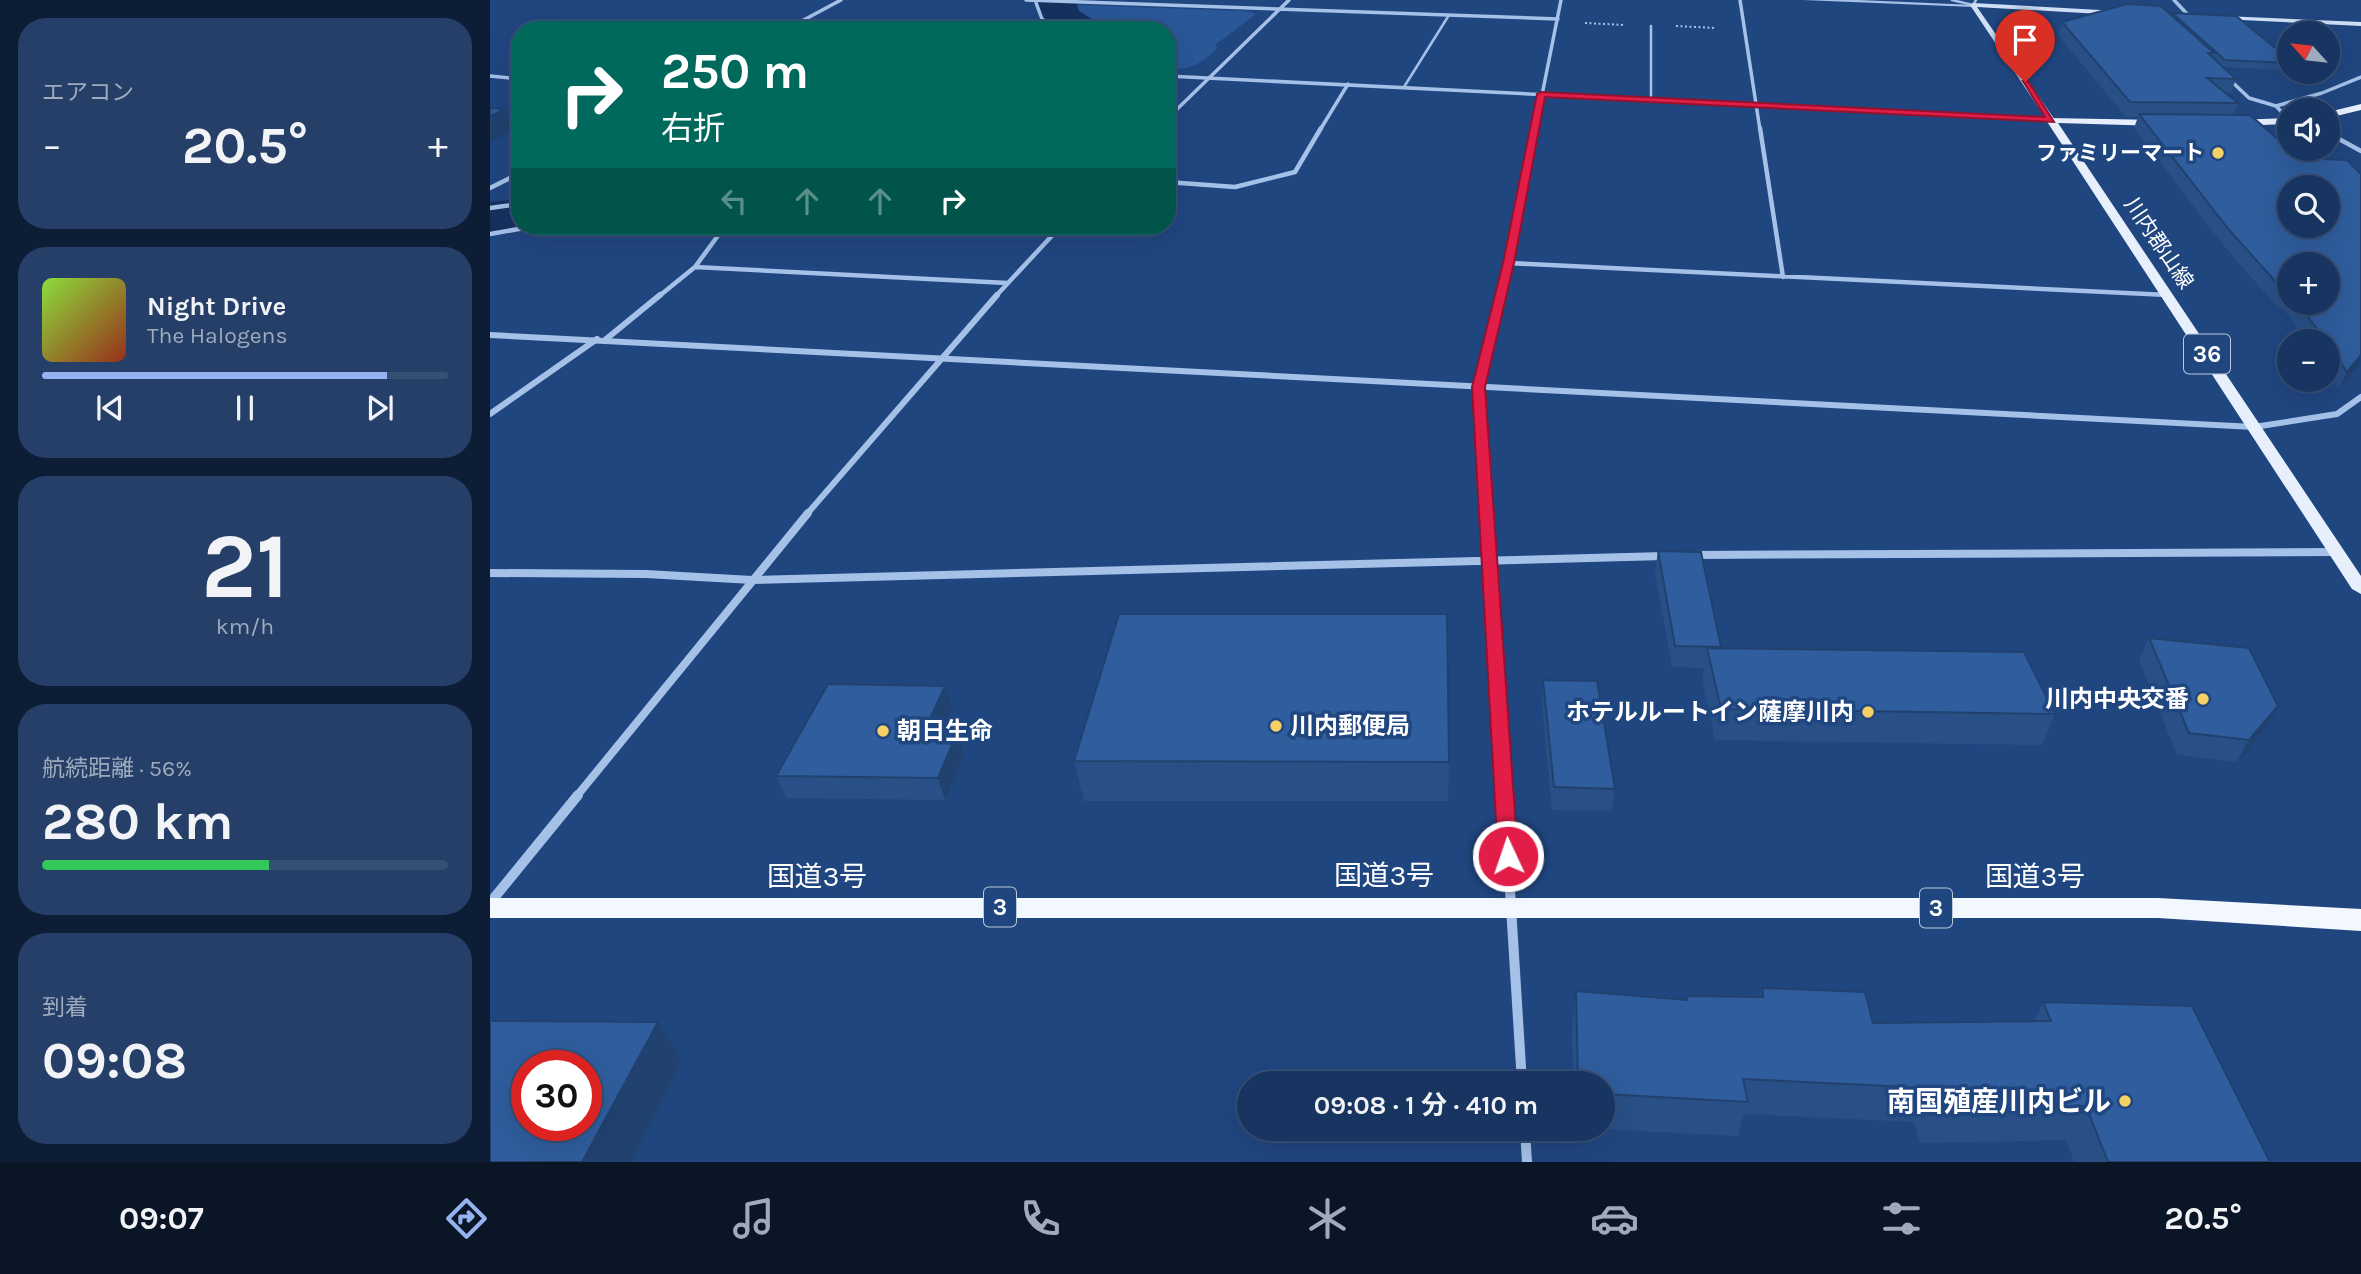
<!DOCTYPE html>
<html lang="ja">
<meta charset="utf-8">
<style>
:root{--surface:#183460;--page:#253f69;--text:#f1f3f6;--muted:#9faabd;--line:#364f75;--accent:#95b2f1}
body{margin:0;font-family:Karla,"Noto Sans JP",sans-serif;background:var(--page);color:var(--text);height:100vh;display:flex;flex-direction:column;font-size:26px;white-space:nowrap}
*{box-sizing:border-box;margin:0}
p{font-size:23px;color:var(--muted)}
.icon{flex:none;width:38px;height:38px;fill:none;stroke:currentColor;stroke-width:2;stroke-linecap:round;stroke-linejoin:round}
.map{position:relative;flex:1;overflow:hidden}
.drawer{display:flex;flex-direction:column;gap:18px;padding:18px;background:#0d1d35;width:490px}
.drawer>*{flex:none}
.banner{position:absolute;left:21px;top:21px;width:665px;height:214px;border-radius:28px;box-shadow:0 7px 28px #0002,0 0 0 2px var(--line);background:#00695c;color:#fff;overflow:hidden}
.needle{width:46px;rotate:297deg}
.buttons{position:absolute;left:1787px;top:21px;display:grid;gap:14px}
.buttons a{display:grid;place-items:center;width:63px;height:63px;border-radius:50%;background:var(--surface);box-shadow:0 7px 28px #0002,0 0 0 2px var(--line);font-size:35px}
.speed{position:absolute;left:21px;top:1050px;display:flex;gap:14px;font-size:35px;font-weight:700;text-align:center}
.speed>*{display:grid;place-content:center;width:91px;height:91px;border-radius:50%;background:var(--surface);box-shadow:0 7px 28px #0002,0 0 0 2px var(--line);line-height:1}
.speed .limit{border:10px solid #d22;background:#fff;color:#111}
.pin{position:absolute;display:grid;place-items:center;width:60px;height:60px;color:#fff;margin:-72px -30px;border-radius:50% 50% 50% 0;rotate:-45deg;box-shadow:0 0 7px #0007}
.pin .icon{rotate:45deg}
.me{position:absolute;width:77px;margin:-38px;rotate:357deg;stroke-linejoin:round;filter:drop-shadow(0 0 5px #0008)}
.turn{display:flex;align-items:center;gap:24px;height:147px;padding:0 35px;font-size:32px}
.turn .icon{width:91px;height:91px;stroke-width:2.5}
.turn b{display:block;font-size:49px;line-height:60px}
.lanes{display:flex;align-items:center;height:66px;padding:0 35px;background:#0003;justify-content:center;gap:35px;direction:ltr}
.lanes .off{opacity:.35}
.big{font-size:52px;font-weight:700;line-height:1.1}
.drawer .widget{flex:1;display:flex;flex-direction:column;justify-content:center;gap:10px;min-width:0;padding:0 24px;border-radius:28px;background:var(--page)}
.drawer .dial{align-items:center;gap:0}
.dial b{font-size:91px;line-height:1}
.song{display:flex;align-items:center;gap:21px}
.cover{width:84px;height:84px;border-radius:10px;background:linear-gradient(135deg,hsl(90 70% 55%),hsl(10 70% 35%))}
.played{height:7px;border-radius:4px;background:linear-gradient(90deg,var(--accent) 85%,var(--line) 85%)}
.keys{display:flex;justify-content:space-around;direction:ltr}
.heat{display:flex;justify-content:space-between;align-items:center;font-size:38px;direction:ltr}
.charge{height:10px;border-radius:5px;background:linear-gradient(90deg,#34c759 56%,var(--line) 0)}
.trip{position:absolute;left:747px;top:1071px;width:378px;height:70px;border-radius:35px;background:var(--surface);box-shadow:0 7px 28px #0002,0 0 0 2px var(--line);font-weight:700;line-height:70px;text-align:center}
.menu{display:flex;height:112px;justify-content:space-around;align-items:center;background:#0a1526;color:var(--muted)}
.menu .icon{width:49px;height:49px}
.menu .selected{color:var(--accent)}
.menu b{font-size:32px;color:var(--text)}
main{display:flex;flex:1;min-height:0}
.map>svg:first-child{display:block}
.green{fill:#2a5798}
.lines{fill:none;stroke-linecap:round;stroke-linejoin:round}
.river{fill:#15325f;fill-rule:evenodd}
.path{stroke:#a5c1e8;stroke-width:2;stroke-dasharray:2 2.5;stroke-linecap:butt}
.service{stroke:#a5c1e8;stroke-width:2.5}
.minor-far4{stroke:#a5c1e8;stroke-width:3.5}
.minor-far3{stroke:#a5c1e8;stroke-width:4.5}
.minor-far2{stroke:#a5c1e8;stroke-width:6}
.minor-far1{stroke:#a5c1e8;stroke-width:8}
.minor{stroke:#a5c1e8;stroke-width:10}
.tertiary{fill:#a5c1e8;fill-rule:evenodd}
.secondary{fill:#cfdff6;fill-rule:evenodd}
.primary{fill:#e7effd;fill-rule:evenodd}
.trunk{fill:#f3f7fe;fill-rule:evenodd}
.wall{fill:#285087;fill-rule:evenodd}
.shaded-wall{fill:#21416e}
.building{fill:#2f5d9d;stroke:#21416e;stroke-width:2;fill-rule:evenodd}
.route{fill:#e11d48;stroke:#92132f;stroke-width:2}
.poi-dot{fill:#f5d165;stroke:#204680;stroke-width:2.5}
.labels{text-anchor:middle;stroke-width:7;stroke-linejoin:round;paint-order:stroke}
.far-poi-label{font-size:21px;font-weight:bold;fill:#fff;stroke:#204680;text-anchor:end}
.far-street-label{font-size:21px;fill:#fff;stroke:#204680}
.shield{fill:#204680;stroke:#bcc8d9;stroke-width:2}
.shield-label{font-size:23px;font-weight:bold;fill:#fff}
.poi-label{font-size:24px;font-weight:bold;fill:#fff;stroke:#204680;text-anchor:end}
.near-street-label{font-size:28px;fill:#fff;stroke:#204680}
.near-poi-label{font-size:28px;font-weight:bold;fill:#fff;stroke:#204680;text-anchor:end}
</style>
<main>
<section class="drawer">
<div class="widget"><p>エアコン</p>
<div class="heat"><a>−</a><b class="big">20.5°</b><a>+</a></div>
</div>
<div class="widget">
<div class="song"><i class="cover"></i><div><b>Night Drive</b><p>The Halogens</p></div></div>
<div class="played"></div>
<div class="keys"><svg class="icon" aria-label="previous" viewBox="0 0 24 24"><path d="M18 5L8 12l10 7zM5 5v14"/></svg><svg class="icon" aria-label="pause" viewBox="0 0 24 24"><path d="M8 5v14M16 5v14"/></svg><svg class="icon" aria-label="next" viewBox="0 0 24 24"><path d="M6 5l10 7-10 7zM19 5v14"/></svg></div>
</div>
<div class="widget dial"><b>21</b><p>km/h</p></div>
<div class="widget"><p>航続距離 · 56%</p><b class="big">280 km</b><div class="charge"></div></div>
<div class="widget"><p>到着</p><b class="big">09:08</b></div>
</section>
<div class="map">
<svg width="1871" height="1162" viewBox="0 0 1871 1162">
<rect width="100%" height="100%" fill="#204680"/>
<!-- green -->
<path class="green" d="M 586,5 L 755,11 L 766,14 L 725,45 L 728,48 C 711,63 701,71 677,69 L 677,30 L 615,30 L 593,20 Z"/>
<g class="lines">
<!-- river -->
<path class="river" d="M 548,0 L 586,0 L 589,11 L 605,21 L 611,30 L 563,30 L 551,17 Z
M 30,199 L 30,226 L 52,226 L 50,228 L 0,236 L 0,202 Z"/>
<!-- path -->
<path class="path" d="M 1095,23 L 1135,25
M 1186,26 L 1226,28
M 1543,42 L 1564,43"/>
<!-- service -->
<path class="service" d="M 1462,0 L 1483,5 L 1486,0
M 1161,26 L 1161,100
M 914,87 L 959,15"/>
<!-- minor-far4 -->
<path class="minor-far4" d="M 536,0 L 1068,19
M 545,0 L 552,19 L 566,30
M 1250,0 L 1270,130
M 1684,0 L 1699,16
M 295,30 L 351,0
M 0,76 L 30,79
M 677,76 L 1561,120
M 1739,79 L 1759,98 L 1786,106 L 1799,120
M 1786,106 L 1832,93 L 1871,77
M 677,119 L 799,0
M 830,130 L 858,84
M 1045,130 L 1071,0"/>
<!-- minor-far3 -->
<path class="minor-far3" d="M 1270,128 L 1293,277
M 1838,133 L 1871,151
M 677,182 L 745,187 L 805,172 L 831,128
M 0,188 L 30,173
M 0,208 L 30,204
M 0,234 L 46,226
M 1018,263 L 1678,295
M 205,267 L 517,283
M 168,297 L 205,267 L 235,226
M 505,297 L 571,226
M 1010,297 L 1045,128"/>
<!-- minor-far2 -->
<path class="minor-far2" d="M 115,340 L 170,295
M 0,414 L 107,339
M 1764,427 L 1847,414 L 1871,397
M 317,514 L 507,295
M 996,514 L 988,387 L 1010,295"/>
<!-- minor-far1 -->
<path class="minor-far1" d="M 996,513 L 1014,797
M 1204,555 L 1846,552
M 0,573 L 156,574 L 262,580 L 1174,556
M 86,797 L 318,513"/>
<!-- minor -->
<path class="minor" d="M 1014,795 L 1032,1083
M 0,903 L 88,795
M 1035,1129 L 1037,1162"/>
<!-- tertiary -->
<path class="tertiary" d="M 1313,0 L 1369,0 L 1486,5 L 1483,7 Z
M 0,332 L 1764,424 L 1769,427 L 1764,430 L 0,338 Z"/>
<!-- secondary -->
<path class="secondary" d="M 1483,3 L 1628,11 L 1631,13 L 1628,15 L 1487,7 L 1565,120 L 1561,122 L 1558,122 L 1480,5 Z
M 1733,16 L 1871,22 L 1871,26 L 1731,19 Z"/>
<!-- primary -->
<path class="primary" d="M 1871,104 L 1871,110 L 1838,118 L 1838,112 Z
M 1558,118 L 1670,120 L 1675,123 L 1670,126 L 1568,123 L 1871,576 L 1871,594 L 1862,589 L 1556,120 Z
M 1799,118 L 1799,124 L 1747,126 L 1742,123 L 1747,120 Z"/>
<!-- trunk -->
<path class="trunk" d="M 0,898 L 1668,898 L 1871,909 L 1871,931 L 1668,918 L 0,918 Z"/>
</g>
<!-- wall -->
<path class="wall" d="M 1682,13 L 1799,59 L 1799,70 L 1734,67 L 1746,79 L 1741,93 L 1736,93 L 1748,103 L 1743,115 L 1870,364 L 1849,388 L 1838,372 L 1838,341 L 1816,341 L 1794,309 L 1788,308 L 1734,246 L 1644,128 L 1648,117 L 1636,117 L 1568,35 L 1572,22 L 1681,15 ZM 1799,264 L 1838,303 L 1799,303 Z
M 1168,551 L 1231,647 L 1231,648 L 1565,714 L 1552,745 L 1225,740 L 1212,679 L 1214,668 L 1182,667 L 1165,572 Z
M 1659,638 L 1788,706 L 1776,729 L 1747,762 L 1687,755 L 1649,660 Z
M 1053,680 L 1125,789 L 1122,811 L 1062,810 L 1052,702 Z
M 462,708 L 451,732 L 474,755 L 455,800 L 296,798 L 286,776 Z
M 584,761 L 959,762 L 958,801 L 594,801 Z
M 1272,988 L 1383,1023 L 1544,1022 L 1553,1002 L 1780,1162 L 1584,1162 L 1576,1140 L 1430,1143 L 1424,1122 L 1254,1114 L 1248,1136 L 1107,1129 L 1113,1129 L 1113,1083 L 1083,1083 L 1082,1026 L 1086,991 L 1196,999 L 1196,996 L 1269,997 Z"/>
<!-- shaded-wall -->
<path class="shaded-wall" d="M 0,104 L 5,114 L 15,109 L 24,130 L 0,142 Z
M 1871,355 L 1870,364 L 1849,388 L 1857,372 Z
M 455,686 L 462,708 L 442,754 L 434,732 Z
M 1788,706 L 1776,729 L 1747,762 L 1759,740 Z
M 467,733 L 474,755 L 455,800 L 448,778 Z
M 168,1022 L 192,1061 L 141,1162 L 92,1162 Z"/>
<!-- building -->
<path class="building" d="M 1637,4 L 1671,6 L 1724,53 L 1718,53 L 1746,79 L 1717,78 L 1748,103 L 1640,102 L 1572,22 Z
M 1682,13 L 1746,16 L 1799,59 L 1799,63 L 1735,60 Z
M 0,108 L 15,109 L 0,116 Z
M 1649,114 L 1760,115 L 1810,158 L 1857,160 L 1871,174 L 1871,355 L 1857,372 L 1838,344 L 1838,341 L 1836,341 L 1808,303 L 1838,303 L 1838,264 L 1799,264 L 1799,293 L 1795,292 L 1740,231 ZM 1799,187 L 1838,187 L 1838,226 L 1799,226 Z
M 1168,551 L 1211,552 L 1231,647 L 1185,646 Z
M 629,614 L 957,614 L 959,762 L 584,761 Z
M 1659,638 L 1759,648 L 1788,706 L 1759,740 L 1699,733 Z
M 1217,648 L 1534,652 L 1565,714 L 1231,709 Z
M 1053,680 L 1107,681 L 1125,789 L 1064,787 Z
M 338,684 L 455,686 L 434,732 L 467,733 L 448,778 L 286,776 Z
M 1272,988 L 1375,992 L 1383,1023 L 1561,1021 L 1553,1002 L 1702,1006 L 1780,1162 L 1618,1162 L 1596,1106 L 1446,1108 L 1439,1088 L 1253,1079 L 1258,1102 L 1113,1094 L 1113,1083 L 1088,1083 L 1086,991 L 1197,1000 L 1196,996 L 1273,997 Z
M 0,1021 L 168,1022 L 92,1162 L 0,1162 ZM 37,1066 L 96,1066 L 96,1125 L 37,1125 Z"/>
<!-- route -->
<path class="route" d="M 1533,81 L 1538,81 L 1564,122 L 1055,97 L 1024,263 L 995,387 L 1028,856 L 1025,862 L 1011,862 L 1008,856 L 982,387 L 1013,263 L 1047,94 L 1051,92 L 1555,117 Z"/>
<!-- markers -->
<g class="poi-dot">
<circle cx="1728" cy="153" r="7"/>
<circle cx="1713" cy="699" r="7"/>
<circle cx="1378" cy="712" r="7"/>
<circle cx="786" cy="726" r="7"/>
<circle cx="393" cy="731" r="7"/>
<circle cx="1635" cy="1101" r="7"/>
</g>
<g class="labels">
<!-- far-poi labels -->
<g class="far-poi-label">
<text x="1714" y="160">ファミリーマート</text>
</g>
<!-- far-street labels -->
<g class="far-street-label">
<text transform="translate(1669 243) rotate(56)" y="7">川内郡山線</text>
</g>
<!-- shield labels -->
<g class="shield">
<rect x="1694" y="334.5" width="46" height="39" rx="5"/>
<rect x="494" y="887.5" width="32" height="39" rx="5"/>
<rect x="1430" y="888.5" width="32" height="39" rx="5"/>
</g>
<g class="shield-label">
<text x="1717" y="362">36</text>
<text x="510" y="915">3</text>
<text x="1446" y="916">3</text>
</g>
<!-- poi labels -->
<g class="poi-label">
<text x="1699" y="707">川内中央交番</text>
<text x="1364" y="720">ホテルルートイン薩摩川内</text>
<text x="800" y="734" text-anchor="start">川内郵便局</text>
<text x="407" y="739" text-anchor="start">朝日生命</text>
</g>
<!-- near-street labels -->
<g class="near-street-label">
<text x="894" y="885">国道3号</text>
<text x="327" y="886">国道3号</text>
<text x="1545" y="886">国道3号</text>
</g>
<!-- near-poi labels -->
<g class="near-poi-label">
<text x="1621" y="1111">南国殖産川内ビル</text>
</g>
</g>
</svg>
<div class="buttons">
<a><svg class="needle" viewBox="-14 -14 28 28"><path d="M0-13l5 13h-10z" fill="#e53935"/><path d="M0 13l5-13h-10z" fill="#9faabd"/></svg></a>
<a><svg class="icon" aria-label="sound" viewBox="0 0 24 24"><path d="M4 9h4l5-4v14l-5-4H4zM17 9q2 3 0 6"/></svg></a>
<a><svg class="icon" aria-label="search" viewBox="0 0 24 24"><circle cx="10" cy="10" r="6"/><path d="M15 15l6 6"/></svg></a>
<a>+</a>
<a>−</a>
</div>
<div class="speed"><div class="limit">30</div></div>
<div class="pin" style="left:1535px;top:82px;background:#d93025"><svg class="icon" aria-label="arrive" viewBox="0 0 24 24"><path d="M6 21V4h12l-3 4 3 4H6"/></svg></div>
<svg class="me" style="left:1018px;top:856px" viewBox="-20 -20 40 40"><circle r="17" fill="#e11d48" stroke="#fff" stroke-width="3"/><path d="M0-11L8 9 0 5-8 9z" fill="#fff"/></svg>
<div class="trip">09:08 · 1 分 · 410 m</div>
<div class="banner">
<div class="turn"><svg class="icon" aria-label="right" viewBox="0 0 24 24"><path d="M7 20v-9h11M14 6l5 5-5 5"/></svg><div><b>250 m</b>右折</div></div>
<div class="lanes"><svg class="icon off" aria-label="left" viewBox="0 0 24 24"><path d="M17 20v-9H6M10 6l-5 5 5 5"/></svg><svg class="icon off" aria-label="ahead" viewBox="0 0 24 24"><path d="M12 20V5M6 11l6-6 6 6"/></svg><svg class="icon off" aria-label="ahead" viewBox="0 0 24 24"><path d="M12 20V5M6 11l6-6 6 6"/></svg><svg class="icon" aria-label="right" viewBox="0 0 24 24"><path d="M7 20v-9h11M14 6l5 5-5 5"/></svg></div>
</div>
</div>
</main>
<nav class="menu">
<b>09:07</b>
<svg class="icon selected" aria-label="directions" viewBox="0 0 24 24"><path d="M12 3l9 9-9 9-9-9zM9 14v-3h6M13 9l2 2-2 2"/></svg>
<svg class="icon" aria-label="music" viewBox="0 0 24 24"><path d="M9 18V5l10-2v13"/><circle cx="6" cy="18" r="3"/><circle cx="16" cy="16" r="3"/></svg>
<svg class="icon" aria-label="phone" viewBox="0 0 24 24"><path d="M5 4h4l2 5-3 2q2 4 5 5l2-3 5 2v4C11 20 4 13 5 4z"/></svg>
<svg class="icon" aria-label="climate" viewBox="0 0 24 24"><path d="M12 3v18M4 7l16 10M4 17L20 7"/></svg>
<svg class="icon" aria-label="car" viewBox="0 0 24 24"><path d="M5 17H2v-5l4-1 3-4h7l3 4 3 1v5h-3M9 17h6M6 11h13"/><circle cx="7" cy="17" r="2"/><circle cx="17" cy="17" r="2"/></svg>
<svg class="icon" aria-label="filters" viewBox="0 0 24 24"><path d="M4 7h16M4 17h16"/><circle cx="9" cy="7" r="2"/><circle cx="15" cy="17" r="2"/></svg>
<b>20.5°</b>
</nav>
